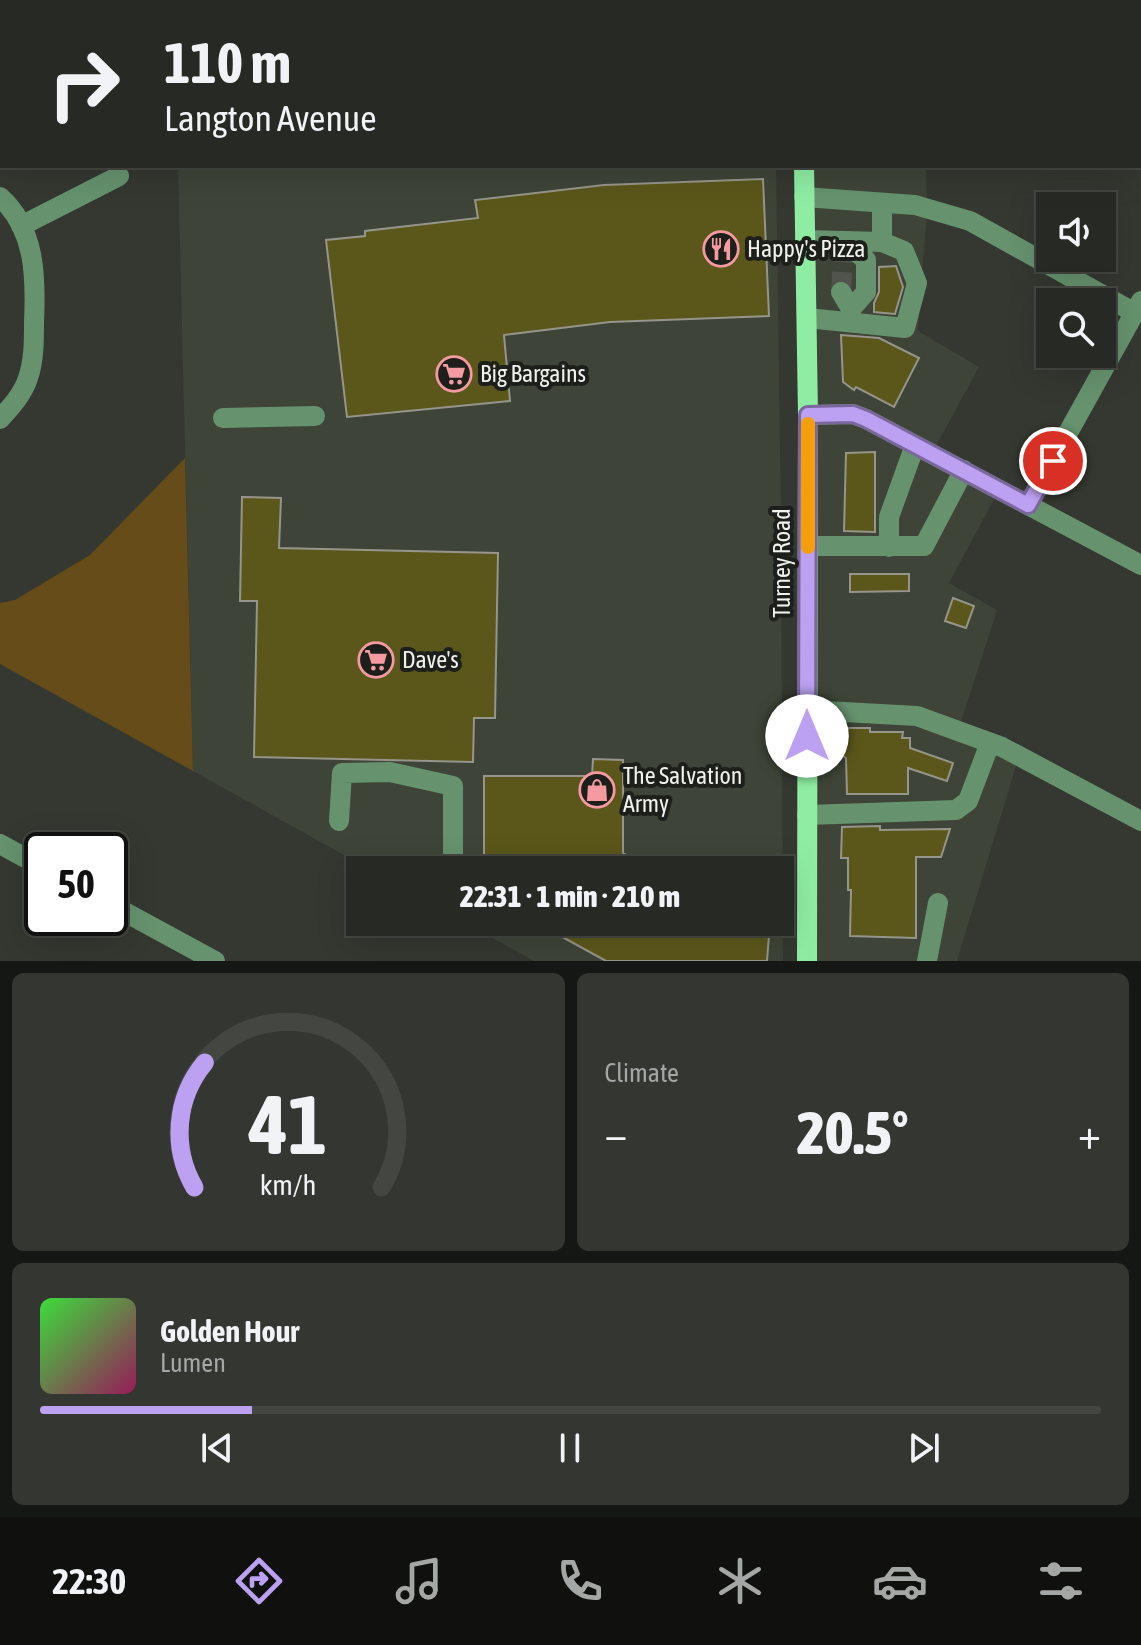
<!DOCTYPE html>
<meta charset="utf-8">
<style>
:root{--surface:#272a24;--page:#333631;--text:#f1f3f6;--muted:#a4a7a6;--line:#434641;--accent:#bca0f2}
body{margin:0;font-family:"Asap Condensed",sans-serif;background:var(--page);color:var(--text);height:100vh;display:flex;flex-direction:column;font-size:30px;white-space:nowrap}
*{box-sizing:border-box;margin:0}
p{font-size:26px;color:var(--muted)}
.icon{flex:none;width:44px;height:44px;fill:none;stroke:currentColor;stroke-width:2;stroke-linecap:round;stroke-linejoin:round}
.map{position:relative;height:961px;overflow:hidden}
.panel{display:flex;flex-direction:column;gap:12px;padding:12px;background:#151714;flex:1}
.panel>*{flex:none}
.banner{position:absolute;left:0px;top:0px;width:1142px;height:168px;box-shadow:0 8px 32px #0002,0 0 0 2px var(--line);background:#272a24;color:var(--text);overflow:hidden}
.controls{position:absolute;left:1036px;top:192px;display:grid;gap:16px}
.controls a{display:grid;place-items:center;width:80px;height:80px;border-radius:0px;background:var(--surface);box-shadow:0 8px 32px #0002,0 0 0 2px var(--line);font-size:40px}
.speed{position:absolute;left:24px;top:832px;display:flex;gap:16px;font-size:40px;font-weight:700;text-align:center}
.speed>*{display:grid;place-content:center;width:104px;height:104px;border-radius:50%;background:var(--surface);box-shadow:0 8px 32px #0002,0 0 0 2px var(--line);line-height:1}
.speed .limit{border:4px solid #111;border-radius:12px;background:#fff;color:#111}
.pin{position:absolute;display:grid;place-items:center;width:68px;height:68px;color:#fff;margin:-34px;border:4px solid #fff;border-radius:50%;box-shadow:0 2px 8px #0007}
.me{position:absolute;width:88px;margin:-44px;rotate:0deg;stroke-linejoin:round;filter:drop-shadow(0 0 6px #0008)}
.turn{display:flex;align-items:center;gap:28px;height:168px;padding:0 32px;font-size:36px}
.turn .icon{width:104px;height:104px;stroke-width:2.5}
.turn b{display:block;font-size:56px;line-height:68px}
.big{font-size:60px;font-weight:800;line-height:1.1}
.panel .widget{flex:1;display:flex;flex-direction:column;justify-content:center;gap:12px;min-width:0;padding:0 28px;border-radius:12px;background:var(--page)}
.panel .dial{align-items:center;gap:0}
.dial svg{height:208px;overflow:visible;fill:none;stroke:var(--line);stroke-width:7;stroke-linecap:round;text-anchor:middle}
.dial text{fill:var(--text);stroke:none}
.song{display:flex;align-items:center;gap:24px}
.cover{width:96px;height:96px;border-radius:12px;background:linear-gradient(135deg,hsl(120 70% 55%),hsl(330 70% 35%))}
.played{height:8px;border-radius:4px;background:linear-gradient(90deg,var(--accent) 20%,var(--line) 20%)}
.keys{display:flex;justify-content:space-around;direction:ltr}
.heat{display:flex;justify-content:space-between;align-items:center;font-size:44px;direction:ltr}
.panel .tiles{flex:1;display:grid;gap:12px;grid-template-columns:1fr 1fr}
.widget:last-child{grid-column:span 2}
.trip{position:absolute;left:346px;top:856px;width:448px;height:80px;border-radius:0px;background:var(--surface);box-shadow:0 8px 32px #0002,0 0 0 2px var(--line);font-weight:800;line-height:80px;text-align:center}
.dock{display:flex;height:128px;justify-content:space-around;align-items:center;background:#10110e;color:var(--muted)}
.dock .icon{width:56px;height:56px}
.dock .selected{color:var(--accent)}
.dock b{font-size:36px;color:var(--text)}
.map>svg:first-child{display:block}
.built{fill:#3e4437}
.green{fill:#654c19}
.building{fill:#5b571a;stroke:#96958b;stroke-width:2}
.lines{fill:none;stroke-linecap:round;stroke-linejoin:round}
.minor-tunnel{stroke:#50544c;stroke-width:20;stroke-dasharray:20 10;stroke-linecap:butt}
.minor{stroke:#66926e;stroke-width:20}
.major{stroke:#8feda3;stroke-width:20}
.route-casing{stroke:#7a689d;stroke-width:20}
.route{stroke:#bca0f2;stroke-width:14}
.slow{stroke:#f59e0b;stroke-width:14}
.labels{text-anchor:middle;stroke-width:8;stroke-linejoin:round;paint-order:stroke}
.poi-label{font-size:24px;fill:#f0f2ed;stroke:#1d1f1b;text-anchor:start}
.street-label{font-size:24px;fill:#f0f2ed;stroke:#1d1f1b}
</style>
<div class="map">
<svg width="1141" height="961" viewBox="0 0 1141 961">
<rect width="100%" height="100%" fill="#343830"/>
<!-- built -->
<path class="built" d="M 52,0 L 800,0 L 800,2 L 56,2 Z
M 178,166 L 776,166 L 781,518 L 783,961 L 534,961 L 464,922 L 780,922 L 780,870 L 371,870 L 193,771 Z
M 804,166 L 926,166 L 927,209 L 918,331 L 979,367 L 932,453 L 999,490 L 949,583 L 997,610 L 958,731 L 1019,756 L 957,961 L 807,961 Z"/>
<!-- green -->
<path class="green" d="M 185,458 L 193,771 L 0,664 L 0,603 L 15,600 L 90,555 Z"/>
<!-- building -->
<path class="building" d="M 763,179 L 769,316 L 610,322 L 504,335 L 510,401 L 347,417 L 326,240 L 365,236 L 365,231 L 478,218 L 475,200 L 604,185 Z
M 896,266 L 903,287 L 895,314 L 874,312 L 874,303 L 879,292 L 879,267 Z
M 841,335 L 879,338 L 919,358 L 894,407 L 856,387 L 854,390 L 843,382 Z
M 875,452 L 875,532 L 844,531 L 846,453 Z
M 242,497 L 281,498 L 279,548 L 498,553 L 495,718 L 474,718 L 473,762 L 254,757 L 257,601 L 240,601 Z
M 850,574 L 909,574 L 909,591 L 850,592 Z
M 953,598 L 974,606 L 966,628 L 945,621 Z
M 849,728 L 870,728 L 870,732 L 903,732 L 902,738 L 910,738 L 910,748 L 953,763 L 947,781 L 908,768 L 908,794 L 847,794 L 846,758 L 842,755 L 841,738 Z
M 593,759 L 623,760 L 623,853 L 652,870 L 484,870 L 484,776 L 592,776 Z
M 880,826 L 880,830 L 950,829 L 941,857 L 916,857 L 916,938 L 850,936 L 851,890 L 848,890 L 848,858 L 841,858 L 842,827 Z
M 535,922 L 770,922 L 767,961 L 606,961 Z"/>
<g class="lines">
<!-- minor-tunnel -->
<path class="minor-tunnel" d="M 841,292 L 843,258"/>
<!-- minor -->
<path class="minor" d="M 416,0 L 417,2
M 1039,0 L 1044,2
M 1140,52 L 1141,52
M 0,197 C 36,229 36,279 34,323 C 34,341 34,361 28,378 C 23,394 11,407 0,419
M 804,197 L 915,205 L 970,221 L 1135,313
M 21,226 L 119,176
M 805,240 L 882,242
M 841,292 L 851,309 L 851,322
M 851,309 L 866,292 L 866,260 L 853,249
M 807,318 L 905,328 L 917,283 L 904,251 L 882,242 L 882,203
M 808,415 L 853,414 L 866,419 L 1141,565
M 223,418 L 315,416
M 1028,505 L 1141,301
M 808,546 L 924,546 L 964,470
M 889,547 L 889,517 L 915,445
M 807,710 L 917,716 L 1002,747 L 1141,821
M 807,815 L 956,810 L 968,801 L 990,743
M 339,821 L 342,773 L 390,772 L 453,786 L 453,870
M 0,844 L 42,867
M 110,904 L 215,961
M 927,961 L 938,903"/>
<!-- major -->
<path class="major" d="M 802,0 L 802,2
M 804,166 L 808,415 L 807,961"/>
</g>
<g class="lines">
<defs>
<path id="route" d="M 807,736 L 808,415 L 853,414 L 866,419 L 1028,505 L 1053,461"/>
</defs>
<!-- route casing -->
<use href="#route" class="route-casing"/>
<!-- route -->
<use href="#route" class="route"/>
<!-- slow -->
<path class="slow" d="M 808,424 L 808,547"/>
</g>
<!-- icons -->
<defs>
<symbol id="restaurant-ring" viewBox="-11 -11 22 22"><circle r="9.5" fill="#1d1f1b" stroke="#f49aa0" stroke-width="1.5"/><path d="M-5-6h1v4h1v-4h1v4h1v-4h1v5L-1.5 .5V6h-2V.5L-5-1ZM5-6V6H3V1.5H1.5Q1.5-4 5-6Z" fill="#f49aa0"/></symbol>
<symbol id="supermarket-ring" viewBox="-11 -11 22 22"><circle r="9.5" fill="#1d1f1b" stroke="#f49aa0" stroke-width="1.5"/><path d="M-6-5.5h2.5l.6 2H6L4.5 2H-2.5L-4.4-4H-6ZM-1.5 3.2a1.3 1.3 0 1 0 .1 0ZM3 3.2a1.3 1.3 0 1 0 .1 0Z" fill="#f49aa0"/></symbol>
<symbol id="shop-ring" viewBox="-11 -11 22 22"><circle r="9.5" fill="#1d1f1b" stroke="#f49aa0" stroke-width="1.5"/><path d="M-5-2.5h2.3a2.7 3.5 0 0 1 5.4 0H5L5.5 6h-11ZM-1.5-2.5h3a1.5 2.3 0 0 0-3 0Z" fill="#f49aa0"/></symbol>
</defs>
<g fill-rule="evenodd">
<use href="#restaurant-ring" x="701" y="229" width="40" height="40"/>
<use href="#supermarket-ring" x="434" y="354" width="40" height="40"/>
<use href="#supermarket-ring" x="356" y="640" width="40" height="40"/>
<use href="#shop-ring" x="577" y="770" width="40" height="40"/>
</g>
<g class="labels">
<!-- poi labels -->
<g class="poi-label">
<text x="747" y="257">Happy's Pizza</text>
<text x="480" y="382">Big Bargains</text>
<text x="402" y="668">Dave's</text>
<text x="623" y="784">The Salvation<tspan x="623" dy="28">Army</tspan></text>
</g>
<!-- street labels -->
<g class="street-label">
<text transform="translate(782 563) rotate(-90)" y="8">Turney Road</text>
</g>
</g>
</svg>
<div class="controls">
<a><svg class="icon" aria-label="sound" viewBox="0 0 24 24"><path d="M4 9h4l5-4v14l-5-4H4zM17 9q2 3 0 6"/></svg></a>
<a><svg class="icon" aria-label="search" viewBox="0 0 24 24"><circle cx="10" cy="10" r="6"/><path d="M15 15l6 6"/></svg></a>
</div>
<div class="speed"><div class="limit">50</div></div>
<div class="pin" style="left:1053px;top:461px;background:#d93025"><svg class="icon" aria-label="arrive" viewBox="0 0 24 24"><path d="M6 21V4h12l-3 4 3 4H6"/></svg></div>
<svg class="me" style="left:807px;top:736px" viewBox="-20 -20 40 40"><circle r="19" fill="#fff"/><path d="M0-13L10 11 0 6-10 11z" fill="#bca0f2"/></svg>
<div class="trip">22:31 · 1 min · 210 m</div>
<div class="banner">
<div class="turn"><svg class="icon" aria-label="right" viewBox="0 0 24 24"><path d="M7 20v-9h11M14 6l5 5-5 5"/></svg><div><b>110 m</b>Langton Avenue</div></div>
</div>
</div>
<section class="panel">
<div class="tiles">
<div class="widget dial"><svg viewBox="0 0 100 80">
<path d="M14 69A42 42 0 1 1 86 69"/>
<path d="M14 69A42 42 0 0 1 18 21" stroke="#bca0f2"/>
<text x="50" y="56" font-size="32" font-weight="700">41</text>
<text x="50" y="72" font-size="11">km/h</text>
</svg></div>
<div class="widget"><p>Climate</p>
<div class="heat"><a>−</a><b class="big">20.5°</b><a>+</a></div>
</div>
<div class="widget">
<div class="song"><i class="cover"></i><div><b>Golden Hour</b><p>Lumen</p></div></div>
<div class="played"></div>
<div class="keys"><svg class="icon" aria-label="previous" viewBox="0 0 24 24"><path d="M18 5L8 12l10 7zM5 5v14"/></svg><svg class="icon" aria-label="pause" viewBox="0 0 24 24"><path d="M8 5v14M16 5v14"/></svg><svg class="icon" aria-label="next" viewBox="0 0 24 24"><path d="M6 5l10 7-10 7zM19 5v14"/></svg></div>
</div>
</div>
</section>
<nav class="dock">
<b>22:30</b>
<svg class="icon selected" aria-label="directions" viewBox="0 0 24 24"><path d="M12 3l9 9-9 9-9-9zM9 14v-3h6M13 9l2 2-2 2"/></svg>
<svg class="icon" aria-label="music" viewBox="0 0 24 24"><path d="M9 18V5l10-2v13"/><circle cx="6" cy="18" r="3"/><circle cx="16" cy="16" r="3"/></svg>
<svg class="icon" aria-label="phone" viewBox="0 0 24 24"><path d="M5 4h4l2 5-3 2q2 4 5 5l2-3 5 2v4C11 20 4 13 5 4z"/></svg>
<svg class="icon" aria-label="climate" viewBox="0 0 24 24"><path d="M12 3v18M4 7l16 10M4 17L20 7"/></svg>
<svg class="icon" aria-label="car" viewBox="0 0 24 24"><path d="M5 17H2v-5l4-1 3-4h7l3 4 3 1v5h-3M9 17h6M6 11h13"/><circle cx="7" cy="17" r="2"/><circle cx="17" cy="17" r="2"/></svg>
<svg class="icon" aria-label="filters" viewBox="0 0 24 24"><path d="M4 7h16M4 17h16"/><circle cx="9" cy="7" r="2"/><circle cx="15" cy="17" r="2"/></svg>
</nav>
